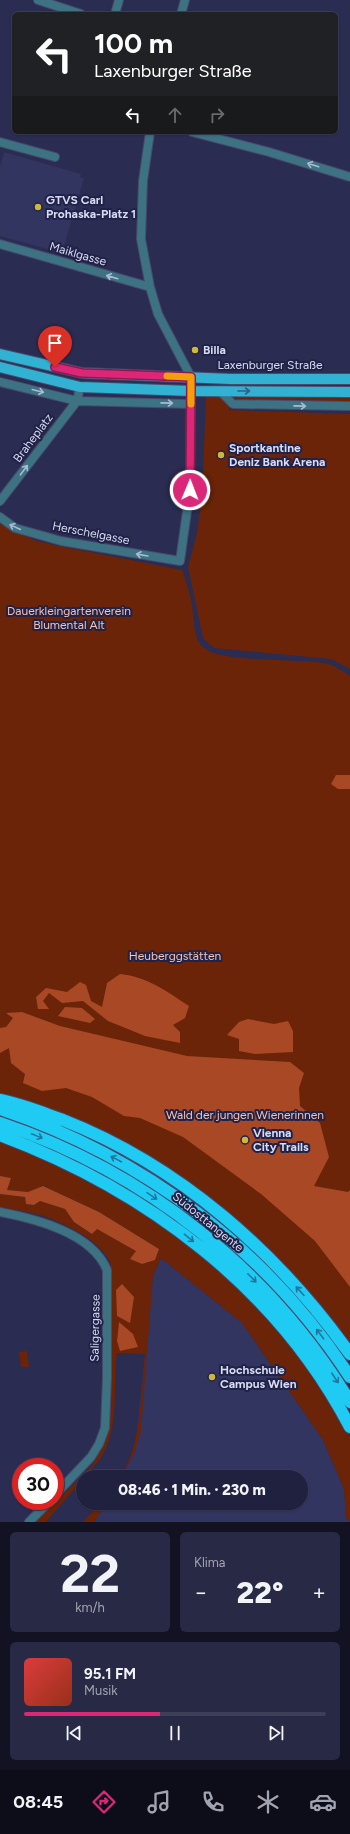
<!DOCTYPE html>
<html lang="de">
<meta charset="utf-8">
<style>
:root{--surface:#20213e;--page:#282945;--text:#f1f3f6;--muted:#a2a3b0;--line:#3d3e58;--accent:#db2777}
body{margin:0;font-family:Figtree,sans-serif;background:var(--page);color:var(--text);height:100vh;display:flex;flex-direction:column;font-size:15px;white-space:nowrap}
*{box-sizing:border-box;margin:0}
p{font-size:13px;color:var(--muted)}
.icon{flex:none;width:22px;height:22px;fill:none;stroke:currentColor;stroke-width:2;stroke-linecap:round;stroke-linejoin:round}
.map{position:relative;height:1522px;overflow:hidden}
.sheet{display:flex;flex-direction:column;gap:10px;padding:10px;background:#121222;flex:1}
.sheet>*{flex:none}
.top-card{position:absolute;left:12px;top:12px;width:326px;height:122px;border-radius:6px;box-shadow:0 1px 3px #0004,0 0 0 1px var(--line);background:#202124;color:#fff;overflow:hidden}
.speed{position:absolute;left:12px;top:1458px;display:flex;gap:8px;font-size:20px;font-weight:700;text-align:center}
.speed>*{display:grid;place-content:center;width:52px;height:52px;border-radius:50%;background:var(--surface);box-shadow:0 1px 3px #0004,0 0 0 1px var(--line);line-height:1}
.speed .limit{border:6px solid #d22;background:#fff;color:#111}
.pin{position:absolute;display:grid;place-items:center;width:34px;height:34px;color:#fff;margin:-41px -17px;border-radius:50% 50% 50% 0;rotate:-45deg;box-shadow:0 0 4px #0007}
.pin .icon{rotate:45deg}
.me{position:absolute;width:44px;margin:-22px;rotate:1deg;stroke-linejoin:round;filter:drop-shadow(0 0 3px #0008)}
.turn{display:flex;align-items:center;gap:14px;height:84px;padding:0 16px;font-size:18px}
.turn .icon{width:52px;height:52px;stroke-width:2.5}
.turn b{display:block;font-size:28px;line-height:34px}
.lanes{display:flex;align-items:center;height:38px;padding:0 16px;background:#0003;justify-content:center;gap:20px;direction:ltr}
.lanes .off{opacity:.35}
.big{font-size:30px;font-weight:800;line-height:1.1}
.sheet .widget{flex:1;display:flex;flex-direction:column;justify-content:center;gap:6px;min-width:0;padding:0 14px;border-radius:6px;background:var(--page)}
.sheet .dial{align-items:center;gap:0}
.dial b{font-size:52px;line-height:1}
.song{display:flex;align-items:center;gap:12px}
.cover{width:48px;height:48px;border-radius:6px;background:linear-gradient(135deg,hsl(0 70% 55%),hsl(10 70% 35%))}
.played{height:4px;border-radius:2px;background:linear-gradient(90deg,var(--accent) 45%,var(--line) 45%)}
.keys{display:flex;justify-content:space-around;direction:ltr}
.heat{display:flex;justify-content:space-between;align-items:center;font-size:22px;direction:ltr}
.sheet .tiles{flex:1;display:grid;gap:10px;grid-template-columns:1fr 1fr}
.widget:last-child{grid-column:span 2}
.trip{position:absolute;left:76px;top:1470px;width:232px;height:40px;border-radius:20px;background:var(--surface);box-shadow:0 1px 3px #0004,0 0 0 1px var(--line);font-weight:800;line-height:40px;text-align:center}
.dock{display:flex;height:64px;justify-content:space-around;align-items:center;background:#0d0d19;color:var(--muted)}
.dock .icon{width:28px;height:28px}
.dock .on{color:var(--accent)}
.dock b{font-size:18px;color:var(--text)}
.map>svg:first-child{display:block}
.built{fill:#333561}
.green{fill:#6b2407;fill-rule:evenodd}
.forest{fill:#a94825}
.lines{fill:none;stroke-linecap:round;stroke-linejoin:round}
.minor-casing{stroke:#46486c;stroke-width:10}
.major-casing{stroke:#46486c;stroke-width:12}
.highway-casing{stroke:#46486c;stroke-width:14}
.minor{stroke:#3d7282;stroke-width:8}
.major{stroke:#32b2d3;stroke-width:10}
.highway{stroke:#20cbf3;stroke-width:12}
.oneway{stroke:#a8bbd0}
.oneway2{stroke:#296386}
.oneway3{stroke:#20769d}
.route-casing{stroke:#8e194d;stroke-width:10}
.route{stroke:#db2777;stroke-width:7}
.slow{stroke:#f59e0b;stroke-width:7}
.poi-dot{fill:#ceb837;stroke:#212247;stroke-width:1.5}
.labels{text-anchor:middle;stroke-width:4;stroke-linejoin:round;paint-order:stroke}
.poi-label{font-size:12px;font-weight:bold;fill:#d6daf2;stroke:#212247;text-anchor:start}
.street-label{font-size:12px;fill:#d6daf2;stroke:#212247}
.park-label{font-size:12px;fill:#f7c1af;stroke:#212247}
</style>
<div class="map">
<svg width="350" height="1522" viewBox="0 0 350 1522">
<rect width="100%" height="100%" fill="#2a2c52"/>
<!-- built -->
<path class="built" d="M 4,152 L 81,174 L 80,177 L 84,178 L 62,253 L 0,236 L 0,167 Z
M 161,1258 L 242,1323 L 323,1440 L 344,1489 L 346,1517 L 350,1522 L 94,1522 L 107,1503 L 301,1503 L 301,1477 L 122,1477 L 135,1451 L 153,1276 Z"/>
<!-- green -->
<path class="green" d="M 206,395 L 218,395 L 229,405 L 229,410 L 350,414 L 350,669 L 331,659 L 214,648 L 203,638 L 188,567 L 197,533 L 202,497 Z
M 236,396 L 350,398 L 350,402 L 236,400 Z
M 0,524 L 34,540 L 54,545 L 182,570 C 186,581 190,593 192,605 C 194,618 193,633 200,644 C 215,666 305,656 332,665 C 338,668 344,672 350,676 L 350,1346 L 308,1291 L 257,1238 L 188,1182 L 0,1095 Z
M 0,1140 L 80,1172 L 176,1233 L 244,1292 L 285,1339 L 306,1366 L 350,1437 L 350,1522 L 346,1517 L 344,1489 L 323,1440 L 242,1323 L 161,1258 L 153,1276 L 141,1431 L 135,1451 L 122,1477 L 120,1477 C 142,1445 141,1391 145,1354 L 117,1353 C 112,1390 121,1424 101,1458 L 46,1522 L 36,1522 L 93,1464 L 103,1446 L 109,1425 L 112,1275 C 111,1270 111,1264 109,1260 C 98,1240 69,1226 49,1218 C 33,1212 16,1210 0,1207 L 0,1194 L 25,1197 L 26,1204 L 34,1205 L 40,1201 L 65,1209 L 74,1222 L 92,1234 L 97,1229 L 137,1251 L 130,1259 L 142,1264 L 155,1260 L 159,1249 L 99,1212 L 43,1186 L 28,1192 L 7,1190 L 11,1178 L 0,1176 ZM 119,1323 L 137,1347 L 120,1351 L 117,1341 Z
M 27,1351 L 29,1367 L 21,1367 L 19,1352 Z
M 101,1503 L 107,1503 L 94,1522 L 83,1522 Z"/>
<!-- forest -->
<path class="forest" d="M 336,775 L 350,775 L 350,789 L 338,789 L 331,784 Z
M 120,974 C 148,977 166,991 189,1006 L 185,1018 L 173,1025 L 180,1032 L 180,1043 L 145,1036 L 108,1021 L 83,1001 L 62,1003 L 49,993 L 43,1001 L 49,1009 L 38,1009 L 36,997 L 46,988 L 67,992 L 80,982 L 86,985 L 91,1001 L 102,1007 L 107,983 Z
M 65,1007 L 82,1008 L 95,1019 L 90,1023 L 58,1016 Z
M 22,1012 L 60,1026 L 187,1056 L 290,1062 L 304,1073 L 299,1088 L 300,1106 L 320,1123 L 329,1157 L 314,1186 L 348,1192 L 350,1190 L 350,1287 L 315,1241 L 261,1194 L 183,1137 L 140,1118 L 124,1116 L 92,1097 L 66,1088 L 42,1091 L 23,1083 L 25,1074 L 11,1063 L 9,1048 L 0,1053 L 0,1028 L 6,1027 L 13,1018 L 6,1013 Z
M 248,1019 L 274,1024 L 288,1021 L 293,1031 L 293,1052 L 255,1054 L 239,1051 L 239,1039 L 227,1035 L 239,1022 Z
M 0,1176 L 11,1178 L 7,1190 L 28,1192 L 43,1186 L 99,1212 L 159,1249 L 155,1260 L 142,1264 L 130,1259 L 136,1251 L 97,1229 L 92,1234 L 74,1222 L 65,1209 L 40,1201 L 34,1205 L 26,1204 L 25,1197 L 0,1194 Z
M 122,1284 L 134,1297 L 130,1323 L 117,1316 L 116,1290 Z
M 119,1322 L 133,1334 L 138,1347 L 120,1351 L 117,1341 Z"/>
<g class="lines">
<defs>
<path id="minor" d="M 38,0 L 81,14
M 115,14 L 119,0
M 181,14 L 185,0
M 192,132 L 269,152 L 350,177
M 0,142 L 55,157
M 0,244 L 150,287
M 0,382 L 77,401 L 191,404
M 220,391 L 233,404 L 350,406
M 0,501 L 77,401 L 80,387
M 0,517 L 15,528 L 61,541 L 180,561 L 190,490 L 191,377 L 158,314 L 150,287 L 141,239 L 143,181 L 150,132
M 0,1212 C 36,1219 92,1233 107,1270 L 107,1378 L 105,1428 L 99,1444 L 91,1457 L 55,1495
M 29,1522 L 50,1501"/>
<path id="major" d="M 0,354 L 82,373 L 231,379 L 350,379
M 0,367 L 80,387 L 191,391 L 350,392"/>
<path id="highway" d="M 0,1100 C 21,1104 43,1113 63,1120 C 180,1166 278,1253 350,1354
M 0,1109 C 144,1157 267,1250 350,1377
M 0,1123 C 146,1172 270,1270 350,1402
M 0,1135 C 145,1189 277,1287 350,1427"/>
</defs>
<!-- minor casing -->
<use href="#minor" class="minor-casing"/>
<!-- major casing -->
<use href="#major" class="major-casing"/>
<!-- highway casing -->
<use href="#highway" class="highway-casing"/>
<!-- minor -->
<use href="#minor" class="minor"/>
<!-- major -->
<use href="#major" class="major"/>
<!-- highway -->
<use href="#highway" class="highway"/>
</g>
<!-- one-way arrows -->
<defs><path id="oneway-shaft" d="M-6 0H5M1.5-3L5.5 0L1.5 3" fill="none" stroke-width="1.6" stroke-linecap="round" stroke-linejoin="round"/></defs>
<g class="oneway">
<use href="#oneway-shaft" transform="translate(313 165) rotate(-162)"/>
<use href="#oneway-shaft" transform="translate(112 277) rotate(-164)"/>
<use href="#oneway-shaft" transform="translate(38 391) rotate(14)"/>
<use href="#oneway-shaft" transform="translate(167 403) rotate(1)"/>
<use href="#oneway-shaft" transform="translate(300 406) rotate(1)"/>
<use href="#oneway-shaft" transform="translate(24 470) rotate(-53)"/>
<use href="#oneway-shaft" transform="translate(15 527) rotate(-155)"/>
<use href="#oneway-shaft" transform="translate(142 555) rotate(-170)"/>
</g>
<use class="oneway2" href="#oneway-shaft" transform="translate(244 391)"/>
<g class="oneway3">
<use href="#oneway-shaft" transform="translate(37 1136) rotate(22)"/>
<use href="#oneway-shaft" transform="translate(116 1159) rotate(-152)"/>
<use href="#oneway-shaft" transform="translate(152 1196) rotate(34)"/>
<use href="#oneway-shaft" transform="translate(189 1238) rotate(39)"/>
<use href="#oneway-shaft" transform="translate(252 1278) rotate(45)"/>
<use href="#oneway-shaft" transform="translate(300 1291) rotate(-132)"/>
<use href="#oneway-shaft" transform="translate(320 1334) rotate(-127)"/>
<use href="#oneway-shaft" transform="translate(335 1378) rotate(57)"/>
</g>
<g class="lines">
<defs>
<path id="route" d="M 55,367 L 82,373 L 191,377 L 190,490"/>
</defs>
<!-- route casing -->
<use href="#route" class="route-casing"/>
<!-- route -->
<use href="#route" class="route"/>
<!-- slow -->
<path class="slow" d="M 167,376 L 191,377 L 191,404"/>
</g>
<!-- markers -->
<g class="poi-dot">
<circle cx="38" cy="207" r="4"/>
<circle cx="195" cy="350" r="4"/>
<circle cx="221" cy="455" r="4"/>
<circle cx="245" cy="1140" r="4"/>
<circle cx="212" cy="1377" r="4"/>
</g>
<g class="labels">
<!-- poi labels -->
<g class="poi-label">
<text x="46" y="204">GTVS Carl<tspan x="46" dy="14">Prohaska-Platz 1</tspan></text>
<text x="203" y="354">Billa</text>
<text x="229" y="452">Sportkantine<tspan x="229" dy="14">Deniz Bank Arena</tspan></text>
<text x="253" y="1137">Vienna<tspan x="253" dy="14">City Trails</tspan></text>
<text x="220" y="1374">Hochschule<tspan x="220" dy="14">Campus Wien</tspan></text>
</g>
<!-- street labels -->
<g class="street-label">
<text transform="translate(78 254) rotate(16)" y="4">Maiklgasse</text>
<text x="270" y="369">Laxenburger Straße</text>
<text transform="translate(33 438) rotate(-53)" y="4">Braheplatz</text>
<text transform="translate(91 533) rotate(11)" y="4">Herschelgasse</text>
<text transform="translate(208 1222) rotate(39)" y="4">Südosttangente</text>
<text transform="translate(95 1328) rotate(-89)" y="4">Saligergasse</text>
</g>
<!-- park labels -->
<g class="park-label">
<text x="69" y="615">Dauerkleingartenverein<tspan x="69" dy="14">Blumental Alt</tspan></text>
<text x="175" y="960">Heuberggstätten</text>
<text x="245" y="1119">Wald der jungen Wienerinnen</text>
</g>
</g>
</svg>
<div class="speed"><div class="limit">30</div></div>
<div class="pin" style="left:55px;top:367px;background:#d93025"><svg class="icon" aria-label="arrive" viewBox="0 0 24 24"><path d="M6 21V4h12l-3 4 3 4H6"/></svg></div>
<svg class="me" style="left:190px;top:490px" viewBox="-20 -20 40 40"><circle r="17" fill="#db2777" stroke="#fff" stroke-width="3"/><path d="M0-11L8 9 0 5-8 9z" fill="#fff"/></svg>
<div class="trip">08:46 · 1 Min. · 230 m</div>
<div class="top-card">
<div class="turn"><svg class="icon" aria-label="left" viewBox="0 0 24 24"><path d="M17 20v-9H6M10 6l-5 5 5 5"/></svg><div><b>100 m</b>Laxenburger Straße</div></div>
<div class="lanes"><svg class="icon" aria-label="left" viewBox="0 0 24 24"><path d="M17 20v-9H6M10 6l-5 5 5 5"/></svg><svg class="icon off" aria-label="ahead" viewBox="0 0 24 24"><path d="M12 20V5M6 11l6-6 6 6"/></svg><svg class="icon off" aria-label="right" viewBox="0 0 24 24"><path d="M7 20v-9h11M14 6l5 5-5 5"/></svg></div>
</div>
</div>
<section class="sheet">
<div class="tiles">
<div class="widget dial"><b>22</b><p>km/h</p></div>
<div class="widget"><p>Klima</p>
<div class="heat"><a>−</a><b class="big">22°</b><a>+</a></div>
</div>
<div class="widget">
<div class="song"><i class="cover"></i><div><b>95.1 FM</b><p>Musik</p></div></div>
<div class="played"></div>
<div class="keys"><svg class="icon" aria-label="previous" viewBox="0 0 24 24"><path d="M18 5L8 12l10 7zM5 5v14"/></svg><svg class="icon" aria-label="pause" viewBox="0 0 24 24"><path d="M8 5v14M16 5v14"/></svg><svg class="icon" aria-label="next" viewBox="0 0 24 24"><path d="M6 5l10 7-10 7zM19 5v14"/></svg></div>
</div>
</div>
</section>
<nav class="dock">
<b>08:45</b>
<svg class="icon on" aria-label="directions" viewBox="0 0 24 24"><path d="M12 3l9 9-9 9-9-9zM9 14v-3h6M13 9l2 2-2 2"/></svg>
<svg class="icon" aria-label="music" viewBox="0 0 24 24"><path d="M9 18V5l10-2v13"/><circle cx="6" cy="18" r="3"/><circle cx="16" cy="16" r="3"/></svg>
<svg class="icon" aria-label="phone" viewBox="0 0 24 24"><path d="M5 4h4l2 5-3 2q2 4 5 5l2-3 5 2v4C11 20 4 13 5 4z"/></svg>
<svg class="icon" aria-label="climate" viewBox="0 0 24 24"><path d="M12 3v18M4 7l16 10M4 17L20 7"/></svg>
<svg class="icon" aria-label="car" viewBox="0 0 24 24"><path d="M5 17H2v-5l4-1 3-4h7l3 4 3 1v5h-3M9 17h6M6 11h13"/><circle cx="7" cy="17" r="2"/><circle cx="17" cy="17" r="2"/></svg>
</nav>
